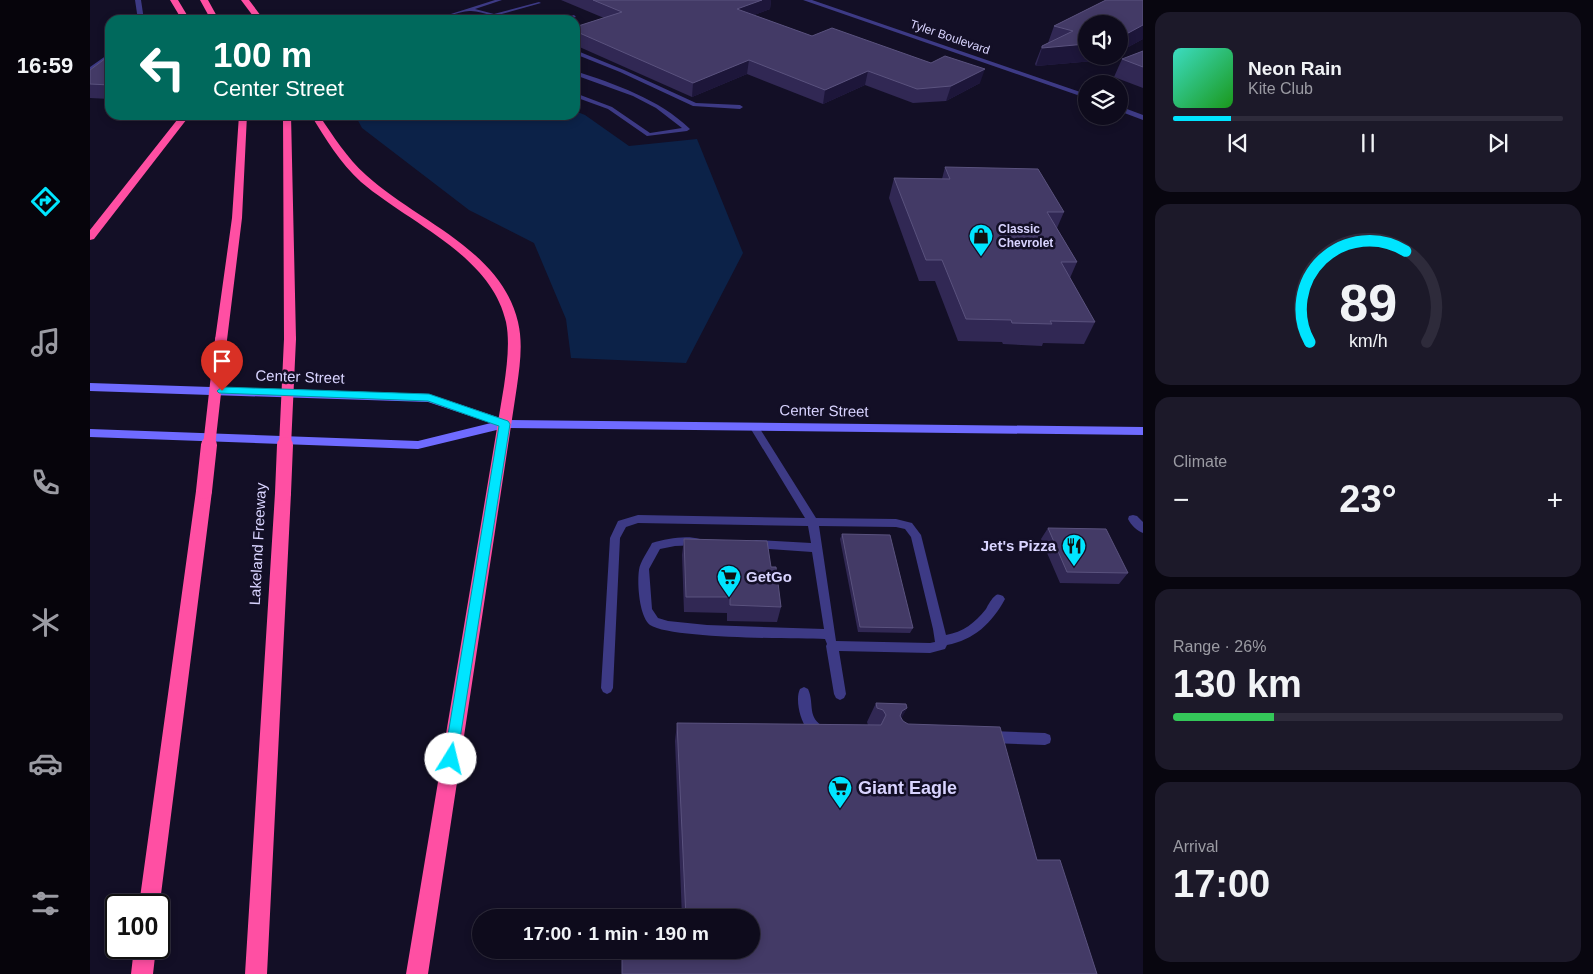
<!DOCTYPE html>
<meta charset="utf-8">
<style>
:root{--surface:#0e0b1c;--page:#1c1929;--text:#f1f3f6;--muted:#9b9ba3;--line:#2e2b3b;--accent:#00e5ff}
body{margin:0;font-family:Helvetica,sans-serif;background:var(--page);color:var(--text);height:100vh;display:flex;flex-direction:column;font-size:19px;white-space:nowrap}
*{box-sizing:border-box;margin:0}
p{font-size:16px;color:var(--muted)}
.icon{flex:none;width:28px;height:28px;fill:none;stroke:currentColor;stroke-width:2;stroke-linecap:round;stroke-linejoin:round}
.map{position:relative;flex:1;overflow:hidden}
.details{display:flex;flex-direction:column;gap:12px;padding:12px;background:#08060f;width:450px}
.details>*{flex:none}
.hud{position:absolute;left:15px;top:15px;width:475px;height:105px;border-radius:15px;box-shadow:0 2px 8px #0003,0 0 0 1px var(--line);background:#00695c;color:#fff;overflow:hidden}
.buttons{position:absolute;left:988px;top:15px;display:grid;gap:10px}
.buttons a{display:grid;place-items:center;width:50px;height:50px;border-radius:50%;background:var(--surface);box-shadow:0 2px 8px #0003,0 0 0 1px var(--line);font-size:25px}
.speed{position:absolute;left:15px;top:894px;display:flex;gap:10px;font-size:25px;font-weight:700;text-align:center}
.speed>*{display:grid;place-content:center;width:65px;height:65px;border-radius:50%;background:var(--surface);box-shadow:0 2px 8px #0003,0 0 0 1px var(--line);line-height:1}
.speed .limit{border:2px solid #111;border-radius:8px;background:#fff;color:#111}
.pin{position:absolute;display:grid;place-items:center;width:42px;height:42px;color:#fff;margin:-51px -21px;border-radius:50% 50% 50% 0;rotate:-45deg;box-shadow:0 0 5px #0007}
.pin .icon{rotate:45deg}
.me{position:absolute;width:55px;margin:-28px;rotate:9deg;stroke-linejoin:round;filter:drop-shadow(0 0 4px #0008)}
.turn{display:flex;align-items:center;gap:18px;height:105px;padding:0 25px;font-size:22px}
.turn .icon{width:65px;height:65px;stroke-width:2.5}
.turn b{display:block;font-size:35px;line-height:42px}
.big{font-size:38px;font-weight:700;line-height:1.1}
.details .tile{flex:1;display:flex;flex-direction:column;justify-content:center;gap:8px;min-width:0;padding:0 18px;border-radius:15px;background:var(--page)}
.details .dial{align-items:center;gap:0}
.dial svg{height:130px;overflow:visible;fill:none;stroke:var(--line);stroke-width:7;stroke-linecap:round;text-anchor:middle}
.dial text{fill:var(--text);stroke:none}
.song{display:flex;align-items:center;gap:15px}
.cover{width:60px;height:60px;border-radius:8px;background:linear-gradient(135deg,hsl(170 70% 55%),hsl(120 70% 35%))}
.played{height:5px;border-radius:2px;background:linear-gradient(90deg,var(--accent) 15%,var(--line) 15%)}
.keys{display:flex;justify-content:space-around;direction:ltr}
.heat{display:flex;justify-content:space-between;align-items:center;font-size:28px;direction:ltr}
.charge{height:8px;border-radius:4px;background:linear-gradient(90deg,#34c759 26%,var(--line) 0)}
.trip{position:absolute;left:382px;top:909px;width:288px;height:50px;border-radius:25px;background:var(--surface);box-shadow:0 2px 8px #0003,0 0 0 1px var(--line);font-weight:700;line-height:50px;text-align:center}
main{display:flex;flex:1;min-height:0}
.tabs{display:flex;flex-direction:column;width:90px;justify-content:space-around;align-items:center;background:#06040b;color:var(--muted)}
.tabs .icon{width:35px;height:35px}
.tabs .active{color:var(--accent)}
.tabs b{font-size:22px;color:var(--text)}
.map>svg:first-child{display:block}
.water{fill:#0c2248}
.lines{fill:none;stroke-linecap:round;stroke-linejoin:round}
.service{fill:#3d3a85;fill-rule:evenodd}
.tertiary{fill:#3d3a85;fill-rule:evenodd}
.secondary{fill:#6f6bff;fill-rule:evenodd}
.motorway{fill:#ff4fa3;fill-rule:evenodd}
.motorway-bridge-far1{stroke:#ff4fa3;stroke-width:12}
.motorway-bridge{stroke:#ff4fa3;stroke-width:16}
.wall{fill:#312854}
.shaded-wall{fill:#1d163a}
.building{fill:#433a66;stroke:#5a527e}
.route{fill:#00e5ff;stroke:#0095a6}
.labels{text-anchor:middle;stroke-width:5;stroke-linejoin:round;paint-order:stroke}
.far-street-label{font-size:12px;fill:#d9d4ff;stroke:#130f26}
.far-poi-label{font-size:12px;font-weight:bold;fill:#d9d4ff;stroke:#130f26;text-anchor:start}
.street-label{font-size:15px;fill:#d9d4ff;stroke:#130f26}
.poi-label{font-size:15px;font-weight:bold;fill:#d9d4ff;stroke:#130f26;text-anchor:end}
.near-poi-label{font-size:18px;font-weight:bold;fill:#d9d4ff;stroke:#130f26;text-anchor:start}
</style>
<main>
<nav class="tabs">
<b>16:59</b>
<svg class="icon active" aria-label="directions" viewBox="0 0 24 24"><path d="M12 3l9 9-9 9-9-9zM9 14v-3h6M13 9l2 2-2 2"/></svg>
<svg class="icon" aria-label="music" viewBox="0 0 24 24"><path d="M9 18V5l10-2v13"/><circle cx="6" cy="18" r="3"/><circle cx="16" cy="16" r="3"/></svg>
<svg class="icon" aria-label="phone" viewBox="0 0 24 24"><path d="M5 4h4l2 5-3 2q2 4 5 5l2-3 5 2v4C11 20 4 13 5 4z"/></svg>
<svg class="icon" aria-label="climate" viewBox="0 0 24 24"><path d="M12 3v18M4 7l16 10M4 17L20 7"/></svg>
<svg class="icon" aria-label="car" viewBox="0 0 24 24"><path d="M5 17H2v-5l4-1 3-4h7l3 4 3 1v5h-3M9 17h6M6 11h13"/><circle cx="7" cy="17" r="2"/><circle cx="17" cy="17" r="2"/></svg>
<svg class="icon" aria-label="filters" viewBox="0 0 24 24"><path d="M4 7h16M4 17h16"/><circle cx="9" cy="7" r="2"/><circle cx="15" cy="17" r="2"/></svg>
</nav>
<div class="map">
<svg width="1053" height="974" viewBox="0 0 1053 974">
<rect width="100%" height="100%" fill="#130f26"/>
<!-- water -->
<path class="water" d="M 485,111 L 495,115 L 539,146 L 607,139 L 653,253 L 596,363 L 481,358 L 476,319 L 444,243 L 379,210 L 272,128 L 265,115 L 485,115 Z"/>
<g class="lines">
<!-- service -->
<path class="service" d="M 405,0 L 412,0 L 385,9 L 404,14 L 449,2 L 451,3 L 408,15 L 424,20 C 409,20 396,12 381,11 C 369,10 355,20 342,20 Z
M 484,15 L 486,17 L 475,20 L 468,20 Z
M 485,50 L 534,70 L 606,103 L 650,105 L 653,107 L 650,109 L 603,106 L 530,72 L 485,54 Z
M 485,71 C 525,84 569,99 600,129 L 597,131 L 557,136 L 518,109 L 485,97 L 485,93 L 522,107 L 560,133 L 592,128 L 566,108 L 543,96 L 485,75 Z
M 664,423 L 667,424 L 726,518 L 806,519 L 822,523 L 831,535 L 856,635 C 873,632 885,623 896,609 C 898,605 902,598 905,596 C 908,593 910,595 913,596 L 915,599 C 902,623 884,640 857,645 L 855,649 L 840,653 L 749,651 L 756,694 L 754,698 L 750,700 L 746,698 L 744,694 L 736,646 L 737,644 L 735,639 C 703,638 581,639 560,625 C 549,616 547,583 549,570 C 550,562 558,551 562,543 C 577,539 595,535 610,539 L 611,542 L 610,545 L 585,546 L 570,549 L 559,569 L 562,609 L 568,618 L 578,621 L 617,625 L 734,629 L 722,552 L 666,548 L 662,547 L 661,544 L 662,541 L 666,540 L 721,543 L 718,526 L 548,523 L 536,527 L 530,538 L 523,688 L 521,692 L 517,694 L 513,692 L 511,688 L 520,538 L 528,521 L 548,515 L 715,518 L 659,426 ZM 729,526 L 806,527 L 815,529 L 821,537 L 843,629 L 845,642 L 840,643 L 746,641 Z
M 1043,515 L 1047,516 L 1053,522 L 1053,533 C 1047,531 1041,525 1038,519 L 1039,516 Z
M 714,687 L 718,689 C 725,704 716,718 735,727 L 737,731 L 735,735 L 731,737 C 726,735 720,733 717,729 C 710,720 705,699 710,689 Z
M 901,731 L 955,733 L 960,735 L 961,739 L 960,743 L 955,745 L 901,743 L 897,741 L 895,737 L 897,733 Z"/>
<!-- tertiary -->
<path class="tertiary" d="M 45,0 L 51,0 L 54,20 L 48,20 Z
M 713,0 L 722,0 L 996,94 L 996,98 Z
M 20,53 L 20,58 L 0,72 L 0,67 Z
M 1029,106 L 1053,115 L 1053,120 L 1029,111 Z"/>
<!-- secondary -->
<path class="secondary" d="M 0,383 L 339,394 L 416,420 L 1053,427 L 1053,435 L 415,428 L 328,449 L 0,437 L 0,429 L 328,441 L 401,423 L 338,402 L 0,391 Z"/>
<!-- motorway -->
<path class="motorway" d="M 80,0 L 88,0 L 100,20 L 92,20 Z
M 110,0 L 118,0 L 129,20 L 121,20 Z
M 151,0 L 159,0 L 174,20 L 166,20 Z
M 91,115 L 100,115 L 4,239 L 0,240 L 0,230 Z
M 149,115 L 157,115 L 152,218 L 137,340 L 131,344 L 125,340 L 142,218 Z
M 193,115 L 201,115 L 206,339 L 200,343 L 194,339 Z
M 221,115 L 229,115 C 243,136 257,158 276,175 C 326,221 411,249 428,322 C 433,343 430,365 427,386 L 338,974 L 316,974 L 414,386 C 417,365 420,342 416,322 C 401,255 319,223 271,182 C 250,163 235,138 221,115 Z
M 114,485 L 119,487 L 122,491 L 69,910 L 69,905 L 49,905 L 106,491 L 109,487 Z
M 193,487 L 198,489 L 201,493 L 177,974 L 155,974 L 185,493 L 188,489 Z
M 44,948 L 66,948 L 63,974 L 41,974 Z"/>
<!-- motorway-bridge-far1 -->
<path class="motorway-bridge-far1" d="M 119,446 L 131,340
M 195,446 L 200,339"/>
<!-- motorway-bridge -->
<path class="motorway-bridge" d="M 114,491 L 119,445
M 193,493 L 195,445"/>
</g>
<!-- wall -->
<path class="wall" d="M 471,0 L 681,0 L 680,9 L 664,15 L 722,36 L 890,83 L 856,101 L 823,103 L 775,85 L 733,104 L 657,74 L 602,97 L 485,45 L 485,27 L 514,18 Z
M 1016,0 L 1053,0 L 1053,39 L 1029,52 L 1029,24 L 996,24 L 996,56 L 1021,56 L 1015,60 L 946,66 L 945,64 L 952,46 L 958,43 L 964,26 Z
M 1053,51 L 1053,88 L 1024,77 L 1032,59 Z
M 20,55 L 20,99 L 0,98 L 0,70 Z
M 855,167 L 974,212 L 967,228 L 987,262 L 980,278 L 1005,322 L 994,344 L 953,343 L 952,346 L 913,344 L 912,342 L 868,341 L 845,281 L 829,281 L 799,198 L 804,178 L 852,179 Z
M 958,528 L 1038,573 L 1029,584 L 970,583 L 951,539 Z
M 752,534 L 823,628 L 820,633 L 768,632 L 750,539 Z
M 594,539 L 691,607 L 687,622 L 637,621 L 637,613 L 594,612 L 592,555 Z
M 786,703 L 817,708 L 811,718 L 661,918 L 592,918 L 585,741 L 587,723 L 778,725 L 777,722 Z"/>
<!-- shaded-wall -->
<path class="shaded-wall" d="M 672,0 L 681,0 L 680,9 L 645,22 L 647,9 Z
M 1053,25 L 1053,39 L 1029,52 L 1029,38 Z
M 996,44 L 996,56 L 1021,56 L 1015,60 L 946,66 L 952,48 Z
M 659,60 L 657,74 L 602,97 L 603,83 Z
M 895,69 L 890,83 L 856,101 L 861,86 Z
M 778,71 L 775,85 L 733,104 L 735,90 Z
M 817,708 L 807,727 L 812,711 Z"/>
<!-- building -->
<path class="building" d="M 503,0 L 672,0 L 647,9 L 722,36 L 742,28 L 841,63 L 855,56 L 895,69 L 861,86 L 827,89 L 778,71 L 735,90 L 659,60 L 603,83 L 485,31 L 485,27 L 532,12 Z
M 1016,0 L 1053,0 L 1053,25 L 1029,38 L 1029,24 L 996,24 L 996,44 L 952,48 L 952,46 L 983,31 L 964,26 Z
M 1053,51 L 1053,67 L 1032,59 Z
M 20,55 L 20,85 L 0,84 L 0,70 Z
M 855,167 L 948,169 L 974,212 L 957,212 L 987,262 L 971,262 L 1005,322 L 960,321 L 962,324 L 922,323 L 921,320 L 876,319 L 852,260 L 836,260 L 804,178 L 860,179 Z
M 958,528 L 1016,529 L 1038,573 L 977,572 Z
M 752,534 L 800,535 L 823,628 L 770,627 Z
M 594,539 L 677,541 L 681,567 L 686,567 L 691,607 L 640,605 L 640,597 L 596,597 Z
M 786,703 L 816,704 L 817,708 L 812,711 L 810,716 L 813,721 L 818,724 L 910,727 L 947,860 L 970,860 L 1007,974 L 532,974 L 532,950 L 661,950 L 661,918 L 596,918 L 587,723 L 791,725 L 796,715 L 793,710 L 787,708 Z"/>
<!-- route -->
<path class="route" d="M 132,387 L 339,394 L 418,421 L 420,424 L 366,764 L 361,766 L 356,764 L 354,759 L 409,426 L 338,401 L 129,393 L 127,391 Z"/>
<!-- icons -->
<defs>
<symbol id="shop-pin" viewBox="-11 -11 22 30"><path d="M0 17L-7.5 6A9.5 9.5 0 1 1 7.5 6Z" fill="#00e5ff" stroke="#130f26"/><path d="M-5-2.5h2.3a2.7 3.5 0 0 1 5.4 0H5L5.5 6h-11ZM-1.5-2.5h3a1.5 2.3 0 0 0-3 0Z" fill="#111"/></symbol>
<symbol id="restaurant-pin" viewBox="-11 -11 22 30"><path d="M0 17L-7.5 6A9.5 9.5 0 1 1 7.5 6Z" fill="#00e5ff" stroke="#130f26"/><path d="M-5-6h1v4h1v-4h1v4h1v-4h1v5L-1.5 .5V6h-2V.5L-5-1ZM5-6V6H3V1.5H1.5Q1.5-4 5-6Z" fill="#111"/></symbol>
<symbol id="supermarket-pin" viewBox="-11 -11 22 30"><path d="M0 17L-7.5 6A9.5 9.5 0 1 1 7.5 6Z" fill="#00e5ff" stroke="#130f26"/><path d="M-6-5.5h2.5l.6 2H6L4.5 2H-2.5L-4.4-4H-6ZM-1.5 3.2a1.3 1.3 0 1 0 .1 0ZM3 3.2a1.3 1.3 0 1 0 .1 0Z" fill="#111"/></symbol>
</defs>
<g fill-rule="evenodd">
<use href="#shop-pin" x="877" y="222" width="28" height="38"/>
<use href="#restaurant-pin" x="970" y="532" width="28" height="38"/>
<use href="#supermarket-pin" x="625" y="563" width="28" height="38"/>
<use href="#supermarket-pin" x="736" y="774" width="28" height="38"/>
</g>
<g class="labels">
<!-- far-street labels -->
<g class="far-street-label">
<text transform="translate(860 37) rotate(19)" y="4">Tyler Boulevard</text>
</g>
<!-- far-poi labels -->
<g class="far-poi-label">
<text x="908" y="233">Classic<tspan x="908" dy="14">Chevrolet</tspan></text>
</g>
<!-- street labels -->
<g class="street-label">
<text transform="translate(210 377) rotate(2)" y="5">Center Street</text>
<text transform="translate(734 411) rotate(1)" y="5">Center Street</text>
<text transform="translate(168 544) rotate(-87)" y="5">Lakeland Freeway</text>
</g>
<!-- poi labels -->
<g class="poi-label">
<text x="966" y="551">Jet's Pizza</text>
<text x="656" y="582" text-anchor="start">GetGo</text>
</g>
<!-- near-poi labels -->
<g class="near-poi-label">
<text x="768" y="794">Giant Eagle</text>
</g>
</g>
</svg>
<div class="buttons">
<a><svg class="icon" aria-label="sound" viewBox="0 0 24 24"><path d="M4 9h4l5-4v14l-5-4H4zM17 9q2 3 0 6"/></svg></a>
<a><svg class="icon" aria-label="layers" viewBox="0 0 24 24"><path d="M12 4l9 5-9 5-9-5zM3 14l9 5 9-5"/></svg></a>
</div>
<div class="speed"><div class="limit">100</div></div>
<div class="pin" style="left:132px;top:391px;background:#d93025"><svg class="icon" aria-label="arrive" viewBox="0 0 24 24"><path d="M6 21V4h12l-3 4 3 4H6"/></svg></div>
<svg class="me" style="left:361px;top:759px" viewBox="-20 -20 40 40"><circle r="19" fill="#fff"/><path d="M0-13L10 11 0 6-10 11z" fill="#00e5ff"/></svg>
<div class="trip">17:00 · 1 min · 190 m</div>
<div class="hud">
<div class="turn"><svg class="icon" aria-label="left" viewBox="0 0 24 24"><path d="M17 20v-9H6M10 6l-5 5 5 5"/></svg><div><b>100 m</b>Center Street</div></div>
</div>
</div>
<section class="details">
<div class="tile">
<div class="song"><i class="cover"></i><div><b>Neon Rain</b><p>Kite Club</p></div></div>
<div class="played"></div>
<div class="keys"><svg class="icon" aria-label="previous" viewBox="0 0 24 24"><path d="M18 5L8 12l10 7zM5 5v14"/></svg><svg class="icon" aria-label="pause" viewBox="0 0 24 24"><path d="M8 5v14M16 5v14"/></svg><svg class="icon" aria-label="next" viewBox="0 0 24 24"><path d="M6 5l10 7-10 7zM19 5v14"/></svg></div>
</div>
<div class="tile dial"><svg viewBox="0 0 100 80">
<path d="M14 69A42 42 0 1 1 86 69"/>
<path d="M14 69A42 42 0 0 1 73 13" stroke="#00e5ff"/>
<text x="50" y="56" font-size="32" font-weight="700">89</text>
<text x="50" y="72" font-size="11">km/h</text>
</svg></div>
<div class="tile"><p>Climate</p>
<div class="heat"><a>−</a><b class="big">23°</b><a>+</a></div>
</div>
<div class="tile"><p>Range · 26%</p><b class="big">130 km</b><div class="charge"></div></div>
<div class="tile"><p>Arrival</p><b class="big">17:00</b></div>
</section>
</main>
